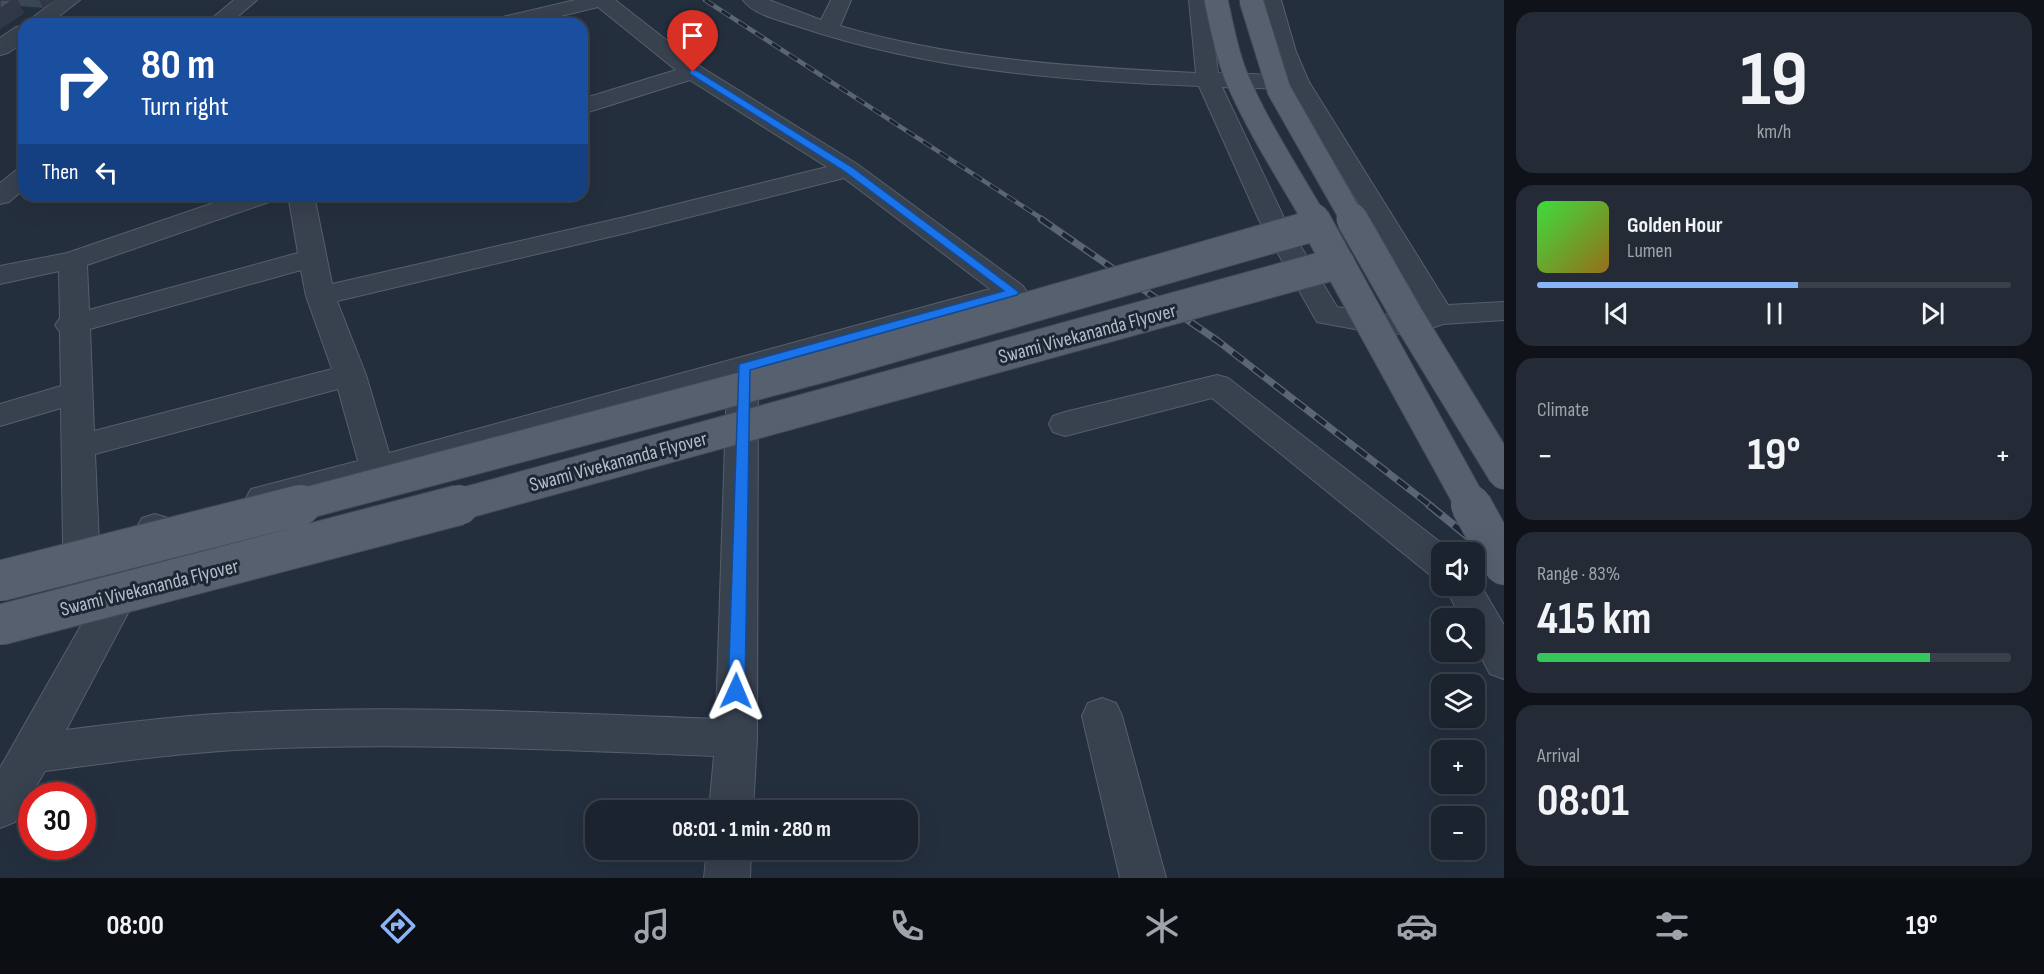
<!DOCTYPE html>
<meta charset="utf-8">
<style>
:root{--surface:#1b232e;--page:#242b36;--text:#f1f3f6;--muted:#a0a4aa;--line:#39404a;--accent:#8ab4f8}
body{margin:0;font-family:"Sofia Sans Condensed",sans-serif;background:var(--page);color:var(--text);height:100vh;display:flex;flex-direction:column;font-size:22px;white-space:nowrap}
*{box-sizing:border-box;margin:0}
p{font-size:20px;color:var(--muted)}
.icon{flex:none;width:33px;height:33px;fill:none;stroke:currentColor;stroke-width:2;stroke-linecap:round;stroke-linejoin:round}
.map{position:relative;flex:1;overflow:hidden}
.details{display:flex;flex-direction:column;gap:12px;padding:12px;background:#0f1319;width:540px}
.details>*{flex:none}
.top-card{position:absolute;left:18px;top:18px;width:570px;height:183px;border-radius:18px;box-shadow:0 6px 24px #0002,0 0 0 2px var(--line);background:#1a4fa0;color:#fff;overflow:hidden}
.buttons{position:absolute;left:1431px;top:542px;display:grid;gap:12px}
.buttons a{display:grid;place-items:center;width:54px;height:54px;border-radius:12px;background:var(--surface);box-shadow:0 6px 24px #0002,0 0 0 2px var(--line);font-size:30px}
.speed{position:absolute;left:18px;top:782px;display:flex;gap:12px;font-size:30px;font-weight:700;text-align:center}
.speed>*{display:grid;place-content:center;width:78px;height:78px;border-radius:50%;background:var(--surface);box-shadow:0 6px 24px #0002,0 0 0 2px var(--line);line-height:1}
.speed .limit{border:9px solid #d22;background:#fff;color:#111}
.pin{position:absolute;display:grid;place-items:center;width:51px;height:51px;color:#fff;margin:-62px -26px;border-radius:50% 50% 50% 0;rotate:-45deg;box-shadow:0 0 6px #0007}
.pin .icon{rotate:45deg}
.me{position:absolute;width:66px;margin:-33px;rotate:1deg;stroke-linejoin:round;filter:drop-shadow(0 0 4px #0008)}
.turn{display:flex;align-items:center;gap:21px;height:126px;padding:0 24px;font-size:27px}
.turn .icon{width:78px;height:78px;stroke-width:2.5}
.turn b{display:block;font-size:42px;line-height:51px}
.then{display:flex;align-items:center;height:57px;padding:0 24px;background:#0003;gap:12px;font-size:22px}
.big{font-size:45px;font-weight:700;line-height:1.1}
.details .tile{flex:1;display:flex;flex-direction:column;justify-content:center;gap:9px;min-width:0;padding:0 21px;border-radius:18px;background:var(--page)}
.details .dial{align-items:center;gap:0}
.dial b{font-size:78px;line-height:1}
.song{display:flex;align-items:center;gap:18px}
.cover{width:72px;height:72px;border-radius:9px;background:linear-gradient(135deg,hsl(120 70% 55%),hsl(40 70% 35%))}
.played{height:6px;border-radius:3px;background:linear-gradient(90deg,var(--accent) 55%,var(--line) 55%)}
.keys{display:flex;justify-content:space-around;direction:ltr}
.heat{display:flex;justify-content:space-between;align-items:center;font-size:33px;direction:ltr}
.charge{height:9px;border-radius:4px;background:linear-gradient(90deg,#34c759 83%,var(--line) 0)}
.trip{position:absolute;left:585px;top:800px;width:333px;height:60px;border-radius:18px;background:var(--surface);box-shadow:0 6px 24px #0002,0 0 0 2px var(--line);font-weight:700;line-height:60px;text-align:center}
.tab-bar{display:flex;height:96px;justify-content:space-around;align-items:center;background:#0b0e12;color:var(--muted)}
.tab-bar .icon{width:42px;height:42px}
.tab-bar .on{color:var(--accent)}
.tab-bar b{font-size:27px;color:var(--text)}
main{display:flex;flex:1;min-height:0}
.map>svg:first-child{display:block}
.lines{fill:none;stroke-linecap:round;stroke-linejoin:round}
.minor-casing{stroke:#565f6c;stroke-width:2}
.minor{fill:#38414e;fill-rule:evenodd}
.rail-far2-casing{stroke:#5a6575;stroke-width:4.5}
.rail-far1-casing{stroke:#5a6575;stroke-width:7}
.rail-casing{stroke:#5a6575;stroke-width:8}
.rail-far2{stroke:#1d2633;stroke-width:3;stroke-dasharray:10;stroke-linecap:butt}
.rail-far1{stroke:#1d2633;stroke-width:4.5;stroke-dasharray:13;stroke-linecap:butt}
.rail{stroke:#1d2633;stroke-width:5;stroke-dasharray:16;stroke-linecap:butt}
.major-bridge-far2-casing{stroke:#414a57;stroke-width:25;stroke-linecap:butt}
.major-bridge-far1-casing{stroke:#414a57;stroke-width:33;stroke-linecap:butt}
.major-bridge-casing{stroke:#414a57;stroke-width:42;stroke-linecap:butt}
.major-bridge-far2{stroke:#56606e;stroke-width:23}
.major-bridge-far1{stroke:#56606e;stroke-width:31}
.major-bridge{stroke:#56606e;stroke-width:40}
.wall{fill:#3b4654}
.shaded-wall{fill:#303945}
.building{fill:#455162;stroke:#303945;stroke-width:1.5}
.route{fill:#1a73e8;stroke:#114b97;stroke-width:1.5}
.labels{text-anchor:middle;stroke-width:6;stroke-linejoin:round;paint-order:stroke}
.street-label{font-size:20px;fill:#b4bcc9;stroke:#1d2633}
</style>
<main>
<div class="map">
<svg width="1504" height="878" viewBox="0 0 1504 878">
<rect width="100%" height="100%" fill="#242f3e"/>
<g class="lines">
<defs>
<path id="minor" d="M 56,0 L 80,0 L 49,24 L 24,24 Z
M 234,0 L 257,0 L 229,24 L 205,24 Z
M 575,0 L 615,0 L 701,67 L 857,164 L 1023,286 L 1027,292 L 1023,298 L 758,373 L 757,738 L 753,810 L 709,810 L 714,756 C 561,750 409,742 256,749 C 185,752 115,762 45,771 L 15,822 L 0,828 L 0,768 L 142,518 L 155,514 L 168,518 L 173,528 L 66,730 C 129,722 193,714 256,712 C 410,705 563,713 716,719 L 727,382 L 377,481 L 263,511 L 251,507 L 246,498 L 251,489 L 358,461 L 338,389 L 95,454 L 99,544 L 94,554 L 81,558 L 68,554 L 63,544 L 61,408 L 0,426 L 0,404 L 61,386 L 60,332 L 55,325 L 60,318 L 59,271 L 0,284 L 0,266 L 67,253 L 237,195 L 276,195 L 272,201 L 87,265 L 89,310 L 298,253 L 288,195 L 314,195 L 332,284 L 625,217 L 827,167 L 690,80 L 582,114 L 582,99 L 676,70 L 598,7 L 528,24 L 491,24 L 494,19 ZM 844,178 L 990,289 L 389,453 L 366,375 L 337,301 L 626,233 ZM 301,270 L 306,296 L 332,369 L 94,431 L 90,329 Z
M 743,0 L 769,0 L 821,20 L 831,0 L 851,0 L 840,26 C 955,60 1077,67 1196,73 L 1189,0 L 1209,0 L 1218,73 L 1284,75 L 1274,52 L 1261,0 L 1281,0 L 1296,52 L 1309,82 L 1448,305 L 1504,302 L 1504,320 L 1443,324 L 1423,331 L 1387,335 L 1317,322 L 1259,220 L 1199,86 C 1065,81 928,70 800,27 C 783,21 753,15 743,0 ZM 1222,87 L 1291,89 L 1422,311 L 1387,315 L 1337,307 L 1285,220 Z
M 24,26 L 24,42 L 8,53 L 0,55 L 0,38 L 16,27 Z
M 24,168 L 24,189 L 9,202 L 0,204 L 0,183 L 15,171 Z
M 1217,375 L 1228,378 L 1453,552 L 1442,552 L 1442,578 L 1429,574 L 1212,398 L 1065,436 L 1053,432 L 1049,424 L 1053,416 L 1065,412 Z
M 1474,574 L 1504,625 L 1504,679 L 1490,674 L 1474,644 L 1474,618 L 1461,618 L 1444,585 L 1474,585 Z
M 1102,698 L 1116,703 L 1122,716 L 1166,878 L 1120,878 L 1082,716 L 1088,703 Z
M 707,849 L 751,849 L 750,878 L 704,878 Z"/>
</defs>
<!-- minor casing -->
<use href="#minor" class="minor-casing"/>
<!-- minor -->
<use href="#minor" class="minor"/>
<defs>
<path id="rail-far2" d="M 705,0 L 1044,220"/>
<path id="rail-far1" d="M 1041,219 L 1218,341 L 1431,506"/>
<path id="rail" d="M 1429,505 L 1504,566"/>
</defs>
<!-- rail-far2 casing -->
<use href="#rail-far2" class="rail-far2-casing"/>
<!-- rail-far1 casing -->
<use href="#rail-far1" class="rail-far1-casing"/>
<!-- rail casing -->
<use href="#rail" class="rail-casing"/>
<!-- rail-far2 -->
<use href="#rail-far2" class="rail-far2"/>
<!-- rail-far1 -->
<use href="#rail-far1" class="rail-far1"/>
<!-- rail -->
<use href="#rail" class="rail"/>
<defs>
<path id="major-bridge-far2" d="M 1216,0 C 1222,27 1227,55 1238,81 C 1259,129 1289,175 1315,220
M 1251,0 L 1279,90 L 1353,220"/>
<path id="major-bridge-far1" d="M 1314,219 L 1472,506
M 1352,219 L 1408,317 L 1504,474
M 295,506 L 825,366 L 1316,225
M 454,506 L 1339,263"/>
<path id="major-bridge" d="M 1471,505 L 1504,565
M 0,581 L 301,505
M 0,625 L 459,505"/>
</defs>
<!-- major-bridge-far2 casing -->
<use href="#major-bridge-far2" class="major-bridge-far2-casing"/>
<!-- major-bridge-far1 casing -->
<use href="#major-bridge-far1" class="major-bridge-far1-casing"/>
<!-- major-bridge casing -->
<use href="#major-bridge" class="major-bridge-casing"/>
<!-- major-bridge-far2 -->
<use href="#major-bridge-far2" class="major-bridge-far2"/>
<!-- major-bridge-far1 -->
<use href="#major-bridge-far1" class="major-bridge-far1"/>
<!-- major-bridge -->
<use href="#major-bridge" class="major-bridge"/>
</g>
<!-- wall -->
<path class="wall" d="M 0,0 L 56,0 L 43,8 L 20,6 L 24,13 L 0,29 Z"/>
<!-- shaded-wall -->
<path class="shaded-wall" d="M 13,0 L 18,0 L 24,13 L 0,29 L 0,9 Z
M 39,0 L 56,0 L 43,8 Z"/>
<!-- building -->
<path class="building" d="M 0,0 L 13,0 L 0,9 Z"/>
<!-- route -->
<path class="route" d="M 690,70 L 696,70 L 852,167 L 1019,292 L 1017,295 L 750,370 L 745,691 L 742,696 L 736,698 L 731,696 L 728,691 L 739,364 L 1004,291 L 844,171 L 690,74 Z"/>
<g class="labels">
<!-- street labels -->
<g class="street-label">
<text transform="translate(1087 333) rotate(-15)" y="7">Swami Vivekananda Flyover</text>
<text transform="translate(618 461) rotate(-15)" y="7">Swami Vivekananda Flyover</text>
<text transform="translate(149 587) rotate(-14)" y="7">Swami Vivekananda Flyover</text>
</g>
</g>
</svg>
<div class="buttons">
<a><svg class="icon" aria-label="sound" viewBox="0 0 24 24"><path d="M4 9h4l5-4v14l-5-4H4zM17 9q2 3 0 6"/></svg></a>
<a><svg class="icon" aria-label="search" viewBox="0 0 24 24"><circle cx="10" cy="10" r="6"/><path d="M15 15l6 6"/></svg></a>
<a><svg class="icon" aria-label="layers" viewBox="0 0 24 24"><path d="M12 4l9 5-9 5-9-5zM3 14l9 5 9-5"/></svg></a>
<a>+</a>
<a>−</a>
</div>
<div class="speed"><div class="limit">30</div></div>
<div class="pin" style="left:693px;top:72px;background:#d93025"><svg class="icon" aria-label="arrive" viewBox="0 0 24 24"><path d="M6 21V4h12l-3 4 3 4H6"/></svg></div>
<svg class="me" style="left:736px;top:691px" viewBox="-20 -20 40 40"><path d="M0-17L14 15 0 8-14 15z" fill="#1a73e8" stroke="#fff" stroke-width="4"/></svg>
<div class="trip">08:01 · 1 min · 280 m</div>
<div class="top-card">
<div class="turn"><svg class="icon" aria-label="right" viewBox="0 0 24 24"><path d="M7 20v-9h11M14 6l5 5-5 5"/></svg><div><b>80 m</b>Turn right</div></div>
<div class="then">Then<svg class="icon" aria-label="left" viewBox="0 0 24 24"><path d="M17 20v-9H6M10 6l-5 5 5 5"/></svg></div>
</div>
</div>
<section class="details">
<div class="tile dial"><b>19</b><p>km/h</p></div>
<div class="tile">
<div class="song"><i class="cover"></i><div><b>Golden Hour</b><p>Lumen</p></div></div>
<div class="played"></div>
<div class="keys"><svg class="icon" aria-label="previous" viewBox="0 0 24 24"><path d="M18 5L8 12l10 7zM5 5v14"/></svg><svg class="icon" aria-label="pause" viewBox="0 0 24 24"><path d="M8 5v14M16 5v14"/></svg><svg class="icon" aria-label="next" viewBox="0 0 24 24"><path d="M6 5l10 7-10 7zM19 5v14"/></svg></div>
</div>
<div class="tile"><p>Climate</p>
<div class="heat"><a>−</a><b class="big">19°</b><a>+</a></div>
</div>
<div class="tile"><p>Range · 83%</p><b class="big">415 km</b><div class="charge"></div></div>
<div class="tile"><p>Arrival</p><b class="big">08:01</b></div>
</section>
</main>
<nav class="tab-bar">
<b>08:00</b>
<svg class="icon on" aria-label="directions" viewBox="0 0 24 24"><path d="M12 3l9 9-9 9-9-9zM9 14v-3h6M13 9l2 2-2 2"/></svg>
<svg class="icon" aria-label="music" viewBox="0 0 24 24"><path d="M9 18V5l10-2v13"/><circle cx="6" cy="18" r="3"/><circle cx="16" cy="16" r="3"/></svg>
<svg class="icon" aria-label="phone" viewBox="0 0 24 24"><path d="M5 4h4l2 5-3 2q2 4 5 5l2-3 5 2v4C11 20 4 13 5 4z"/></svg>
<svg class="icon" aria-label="climate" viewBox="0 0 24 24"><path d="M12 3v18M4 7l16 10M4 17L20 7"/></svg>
<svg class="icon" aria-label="car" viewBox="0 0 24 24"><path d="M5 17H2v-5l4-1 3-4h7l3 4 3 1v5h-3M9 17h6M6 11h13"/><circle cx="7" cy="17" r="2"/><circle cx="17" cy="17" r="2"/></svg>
<svg class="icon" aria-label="filters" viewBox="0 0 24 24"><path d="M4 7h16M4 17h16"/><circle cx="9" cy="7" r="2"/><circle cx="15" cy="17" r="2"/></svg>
<b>19°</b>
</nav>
